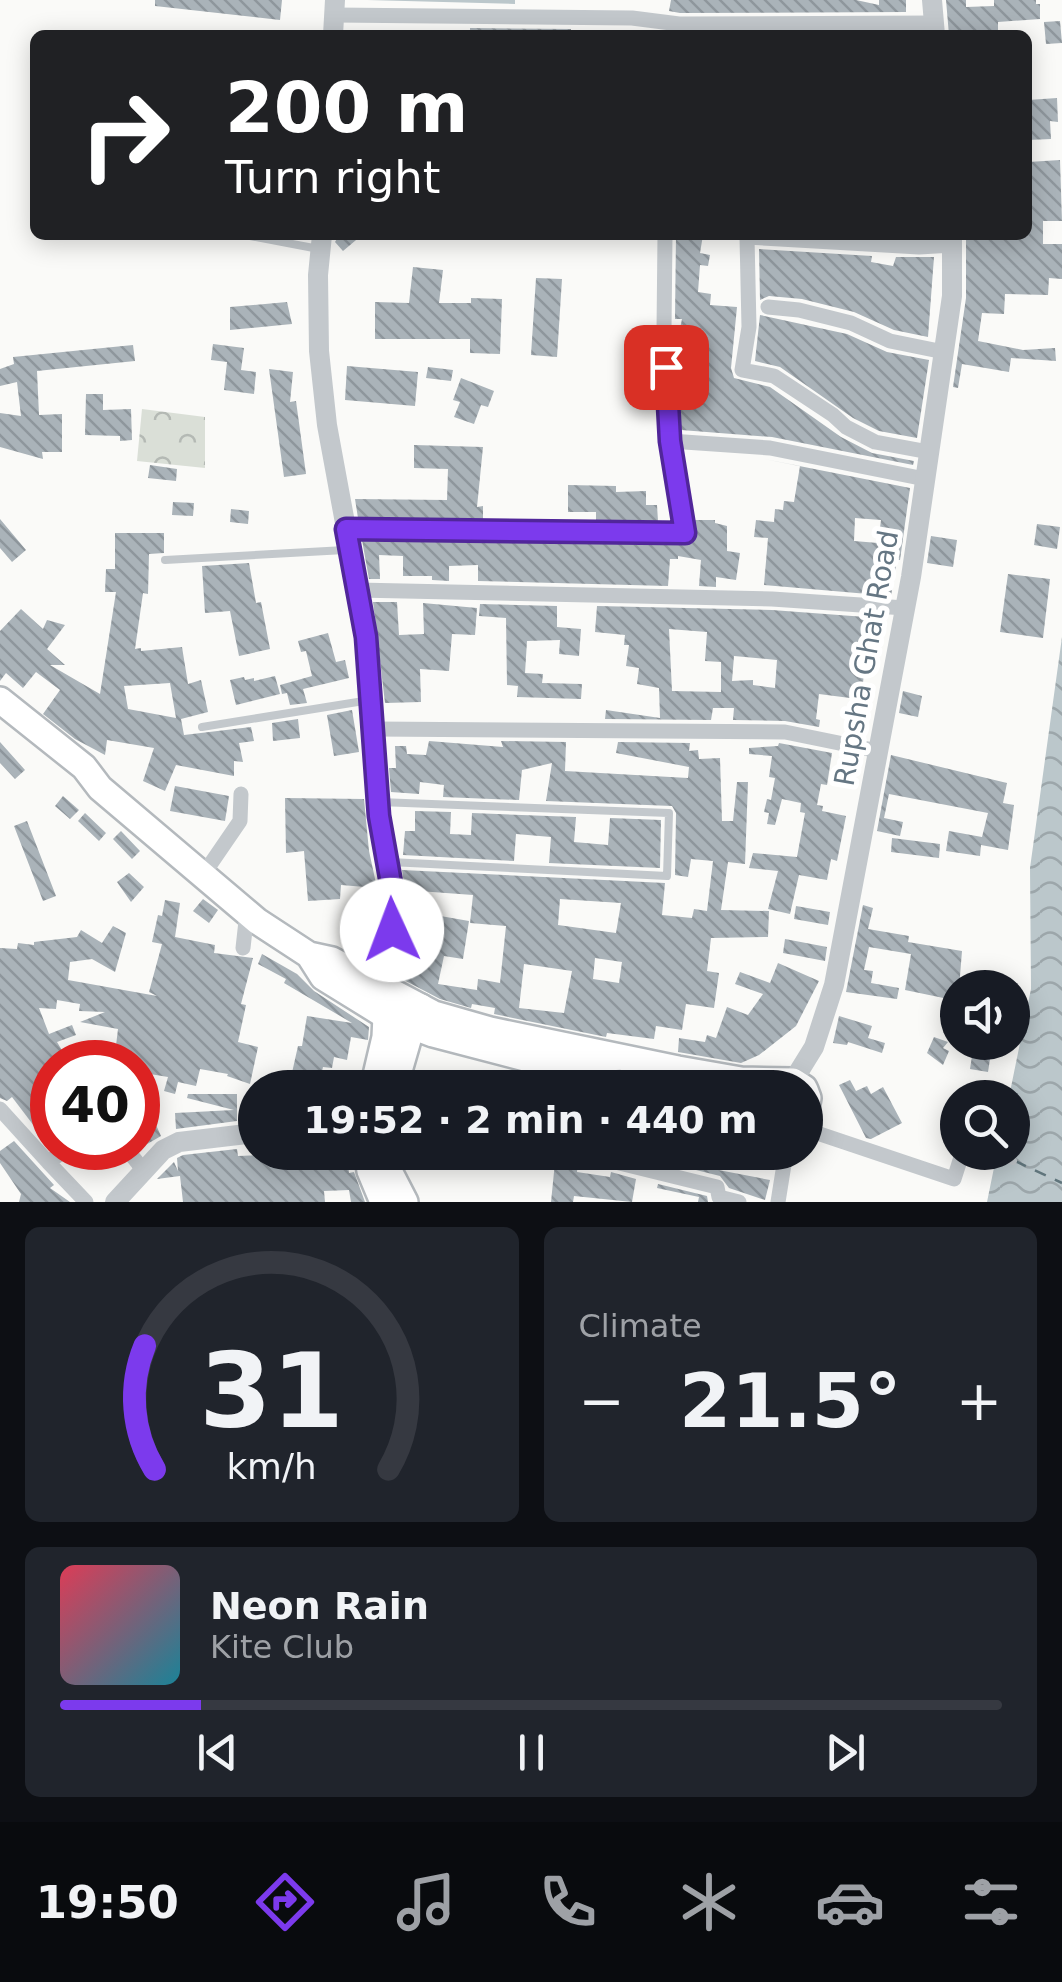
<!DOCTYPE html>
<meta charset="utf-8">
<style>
:root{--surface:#171b24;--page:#20242c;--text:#f1f3f6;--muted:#9ea1a6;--line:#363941;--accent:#7c3aed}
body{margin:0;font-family:"DejaVu Sans",sans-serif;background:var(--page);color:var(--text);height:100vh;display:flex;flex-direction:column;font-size:38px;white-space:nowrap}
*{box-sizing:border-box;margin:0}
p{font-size:32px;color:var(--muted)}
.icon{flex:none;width:55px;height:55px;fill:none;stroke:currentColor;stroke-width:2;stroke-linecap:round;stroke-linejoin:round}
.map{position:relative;height:1202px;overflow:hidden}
.details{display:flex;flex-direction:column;gap:25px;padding:25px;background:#0d0f14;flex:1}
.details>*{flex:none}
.top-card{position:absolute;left:30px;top:30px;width:1002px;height:210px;border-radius:15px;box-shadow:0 5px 25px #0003;background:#202124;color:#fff;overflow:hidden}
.fabs{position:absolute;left:940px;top:970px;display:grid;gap:20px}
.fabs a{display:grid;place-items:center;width:90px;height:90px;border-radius:50%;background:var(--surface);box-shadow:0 5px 25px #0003;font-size:50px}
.speed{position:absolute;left:30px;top:1040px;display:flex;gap:20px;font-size:50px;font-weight:700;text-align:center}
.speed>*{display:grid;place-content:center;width:130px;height:130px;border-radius:50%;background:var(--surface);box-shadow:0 5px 25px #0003;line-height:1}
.speed .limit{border:15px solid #d22;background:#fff;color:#111}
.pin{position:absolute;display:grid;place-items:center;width:85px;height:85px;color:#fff;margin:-42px;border-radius:20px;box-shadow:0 5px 15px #0006}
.me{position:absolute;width:110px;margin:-55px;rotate:358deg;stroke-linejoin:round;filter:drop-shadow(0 0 8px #0008)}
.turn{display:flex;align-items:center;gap:35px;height:210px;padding:0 30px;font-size:45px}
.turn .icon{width:130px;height:130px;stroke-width:2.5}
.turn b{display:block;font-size:70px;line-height:85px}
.big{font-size:75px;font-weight:700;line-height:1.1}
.details .tile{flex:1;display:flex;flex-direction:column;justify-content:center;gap:15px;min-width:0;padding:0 35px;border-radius:15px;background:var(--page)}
.details .dial{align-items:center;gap:0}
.dial svg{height:260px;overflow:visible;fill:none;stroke:var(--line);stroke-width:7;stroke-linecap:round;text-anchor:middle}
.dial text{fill:var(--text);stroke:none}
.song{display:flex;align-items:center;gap:30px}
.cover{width:120px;height:120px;border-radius:15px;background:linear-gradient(135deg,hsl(350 70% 55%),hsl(190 70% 35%))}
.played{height:10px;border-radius:5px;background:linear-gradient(90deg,var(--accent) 15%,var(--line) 15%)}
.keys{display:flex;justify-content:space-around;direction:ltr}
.heat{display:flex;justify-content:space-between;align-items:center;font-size:55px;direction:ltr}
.details .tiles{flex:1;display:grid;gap:25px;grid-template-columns:1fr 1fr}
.tile:last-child{grid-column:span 2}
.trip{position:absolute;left:238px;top:1070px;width:585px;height:100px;border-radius:50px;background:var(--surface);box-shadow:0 5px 25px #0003;font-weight:700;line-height:100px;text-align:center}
.tab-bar{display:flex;height:160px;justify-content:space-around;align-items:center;background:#090b0e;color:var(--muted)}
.tab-bar .icon{width:70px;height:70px}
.tab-bar .selected{color:var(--accent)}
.tab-bar b{font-size:45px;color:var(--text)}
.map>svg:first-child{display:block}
.forest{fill:url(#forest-crowns)}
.water{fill:url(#water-waves)}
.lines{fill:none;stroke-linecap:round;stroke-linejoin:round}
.ferry{stroke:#60757c;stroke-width:2.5;stroke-dasharray:12 10;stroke-linecap:butt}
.building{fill:url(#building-back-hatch);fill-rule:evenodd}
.primary-casing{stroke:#b5babe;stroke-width:30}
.trunk-casing{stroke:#b4b9bd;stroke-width:30}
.service{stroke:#c3c8cc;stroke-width:8}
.minor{stroke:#c3c8cc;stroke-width:15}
.tertiary{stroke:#c3c8cc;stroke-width:20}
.primary{stroke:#fff;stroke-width:25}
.trunk{stroke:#fff;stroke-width:25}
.route-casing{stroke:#51269a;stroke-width:25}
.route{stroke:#7c3aed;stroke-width:18}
.labels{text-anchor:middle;stroke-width:10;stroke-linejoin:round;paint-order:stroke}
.street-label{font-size:28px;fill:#657683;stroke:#fff}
</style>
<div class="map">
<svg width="1062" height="1202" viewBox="0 0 1062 1202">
<defs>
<pattern id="forest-crowns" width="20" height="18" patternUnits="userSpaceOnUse" patternTransform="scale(2.5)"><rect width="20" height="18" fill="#dadfd7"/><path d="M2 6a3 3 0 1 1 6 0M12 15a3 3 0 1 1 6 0" fill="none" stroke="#b4b9b4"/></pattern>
<pattern id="water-waves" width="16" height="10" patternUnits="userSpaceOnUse" patternTransform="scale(2.5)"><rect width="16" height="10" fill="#bbc7cb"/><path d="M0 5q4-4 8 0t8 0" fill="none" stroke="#9ca6aa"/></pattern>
<pattern id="building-back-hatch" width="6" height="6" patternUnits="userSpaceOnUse" patternTransform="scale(2.5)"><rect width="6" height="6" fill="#aab3b9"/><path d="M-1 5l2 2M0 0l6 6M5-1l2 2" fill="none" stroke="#8e969c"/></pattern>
</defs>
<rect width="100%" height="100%" fill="#fafaf8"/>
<!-- forest -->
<path class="forest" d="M 142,409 L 205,417 L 205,468 L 137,461 Z"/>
<!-- water -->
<path class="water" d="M 367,0 L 515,0 L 515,4 Z
M 1062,637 L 1062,1202 L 987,1202 L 997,1153 L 1012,1152 L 1012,1098 L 1009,1097 L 1031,989 L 1030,868 Z"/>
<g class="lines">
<!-- ferry -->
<path class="ferry" d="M 1015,1161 L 1062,1183"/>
</g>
<!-- building -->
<path class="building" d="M 155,0 L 282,0 L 280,20 L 155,6 Z
M 671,0 L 856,0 L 879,5 L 879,0 L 906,0 L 906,12 L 680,13 L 669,11 Z
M 946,0 L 966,0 L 966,7 L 994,6 L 994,0 L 1036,0 L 1036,4 L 1040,4 L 1040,19 L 998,22 L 998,35 L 949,35 Z
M 1060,21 L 1062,43 L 1046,44 L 1044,22 Z
M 470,28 L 571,29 L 571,35 L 470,35 Z
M 1057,98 L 1058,122 L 1050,121 L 1051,139 L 1028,140 L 1028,100 Z
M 1060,160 L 1062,221 L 1043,221 L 1043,244 L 1062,244 L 1062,279 L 1049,278 L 1048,295 L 1005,294 L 1004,314 L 982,313 L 978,341 L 1023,350 L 1055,348 L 1056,361 L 1011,358 L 1009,372 L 962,364 L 958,388 L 953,387 L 966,298 L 966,235 L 1028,235 L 1028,162 Z
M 339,235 L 362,235 L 343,251 L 335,242 Z
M 676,235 L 703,235 L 700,253 L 710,255 L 708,266 L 700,265 L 698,292 L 711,294 L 710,305 L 737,307 L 731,368 L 734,378 L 770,387 L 841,437 L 872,453 L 914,461 L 913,465 L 772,437 L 681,430 L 678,372 L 683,373 L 687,350 L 676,348 L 682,319 L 675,319 Z
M 759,249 L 872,256 L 871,262 L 893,266 L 896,257 L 934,257 L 928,337 L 894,330 L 854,312 L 802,299 L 769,296 L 760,300 Z
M 413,267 L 443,270 L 439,303 L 471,303 L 471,298 L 502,299 L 500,354 L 470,353 L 470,339 L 375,339 L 375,302 L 409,303 Z
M 536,278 L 562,279 L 557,357 L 531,355 Z
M 287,302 L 292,324 L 230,330 L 230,307 Z
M 760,315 L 847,334 L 887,352 L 929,360 L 917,438 L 879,431 L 853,418 L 780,367 L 755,361 Z
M 213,344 L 244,348 L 241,370 L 256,372 L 254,394 L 224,390 L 227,362 L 211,360 Z
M 133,345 L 135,361 L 37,371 L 39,415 L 62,414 L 62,452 L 42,452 L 43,459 L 0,447 L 0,413 L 21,416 L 17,382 L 0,386 L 0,369 L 14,364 L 13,357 Z
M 347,366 L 418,372 L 415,406 L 345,400 Z
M 428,367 L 453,370 L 451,381 L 426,378 Z
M 269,369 L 293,372 L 290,402 L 296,401 L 306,474 L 284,477 Z
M 461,378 L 494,391 L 488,407 L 481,405 L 474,424 L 454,417 L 460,402 L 453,400 Z
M 86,394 L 103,394 L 103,410 L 131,409 L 132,440 L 120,441 L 120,436 L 85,435 Z
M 414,445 L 483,447 L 477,507 L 483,506 L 483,519 L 358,518 L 355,499 L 447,500 L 448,469 L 414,468 Z
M 764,459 L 910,488 L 900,560 L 897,560 L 891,596 L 764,585 L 768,538 L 754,537 L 756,520 L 774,522 L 775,509 L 783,510 L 784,501 L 794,502 L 800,466 ZM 855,518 L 881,520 L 878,543 L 854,541 Z
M 150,465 L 177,469 L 176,481 L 148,478 Z
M 568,485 L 616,486 L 616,492 L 646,491 L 646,505 L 657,505 L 658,521 L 596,521 L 596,512 L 568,512 Z
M 173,502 L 194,503 L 193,516 L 172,515 Z
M 231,509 L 249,511 L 248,524 L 230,522 Z
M 0,519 L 26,550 L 12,562 L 0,548 Z
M 694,520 L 715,520 L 715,523 L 727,526 L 727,551 L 740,553 L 736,580 L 716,577 L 716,587 L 699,586 L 701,560 L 678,556 L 678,559 L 670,559 L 668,586 L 478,581 L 478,565 L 449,566 L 449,581 L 432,580 L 432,576 L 403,576 L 403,556 L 379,555 L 380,579 L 369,579 L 362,540 L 687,545 L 696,537 Z
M 1037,524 L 1060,527 L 1057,549 L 1034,545 Z
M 115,533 L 164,533 L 164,553 L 149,554 L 148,594 L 143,593 L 135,649 L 141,648 L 141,651 L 182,647 L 188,684 L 201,680 L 208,712 L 181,719 L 184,735 L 251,727 L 254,741 L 239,743 L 243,762 L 234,761 L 234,776 L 176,765 L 165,791 L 143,781 L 154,748 L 107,740 L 105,755 L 75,739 L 43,714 L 60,690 L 36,672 L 23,688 L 6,673 L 0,681 L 0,631 L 21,609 L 43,629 L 47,620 L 65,625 L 47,649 L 65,665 L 50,665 L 100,694 L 116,592 L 105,592 L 106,569 L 115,569 ZM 170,683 L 176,718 L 128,709 L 124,686 Z
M 931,536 L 957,540 L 953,567 L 927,563 Z
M 249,563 L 256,603 L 261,602 L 270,649 L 239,656 L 230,611 L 205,613 L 202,566 Z
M 1008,574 L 1050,579 L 1043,638 L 1000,632 Z
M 373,602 L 397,602 L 399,635 L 424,634 L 423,603 L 477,608 L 475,635 L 452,634 L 449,671 L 420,669 L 421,702 L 385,703 Z
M 480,604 L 557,606 L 557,627 L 581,629 L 579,656 L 559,654 L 560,640 L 527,641 L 525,673 L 543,674 L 542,683 L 582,684 L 581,699 L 517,697 L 518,686 L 507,685 L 506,618 L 479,616 Z
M 597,606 L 772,610 L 879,618 L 873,661 L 865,659 L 862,696 L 850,694 L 850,698 L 819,694 L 816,719 L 820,720 L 819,727 L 785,721 L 733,720 L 734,708 L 713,708 L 711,720 L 605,719 L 606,710 L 660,718 L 659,688 L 637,684 L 639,668 L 626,666 L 629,645 L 624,645 L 625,635 L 595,632 ZM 669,629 L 707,632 L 705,661 L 721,662 L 721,692 L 672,691 ZM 734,656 L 777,660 L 775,688 L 753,685 L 753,680 L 732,681 Z
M 328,633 L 336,662 L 345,660 L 349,678 L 303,689 L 307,703 L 290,705 L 287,693 L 282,694 L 280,685 L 312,676 L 306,651 L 301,652 L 298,641 Z
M 275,676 L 280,694 L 236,705 L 230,680 L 244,677 L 245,680 L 254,678 L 254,681 Z
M 903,691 L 922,696 L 918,717 L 899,713 Z
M 352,710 L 359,752 L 334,756 L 327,715 Z
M 298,719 L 300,738 L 273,741 L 272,723 Z
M 429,741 L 503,747 L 501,741 L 566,742 L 565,771 L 688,778 L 689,767 L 616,753 L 618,742 L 690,743 L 689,751 L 698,750 L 699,759 L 720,758 L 722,821 L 733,821 L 737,782 L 748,782 L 745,864 L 728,862 L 721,910 L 769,911 L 768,937 L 711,938 L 707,971 L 719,973 L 714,1008 L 686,1004 L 682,1030 L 656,1026 L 654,1039 L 607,1033 L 606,1037 L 494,1014 L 495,1008 L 472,1004 L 471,1008 L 440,999 L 402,979 L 406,910 L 469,921 L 463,959 L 444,956 L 438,984 L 477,990 L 478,979 L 500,983 L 506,926 L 470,923 L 473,895 L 405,890 L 402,870 L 665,883 L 662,915 L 692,918 L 694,909 L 707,911 L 713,861 L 691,859 L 688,877 L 675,875 L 676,813 L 672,806 L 546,801 L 552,763 L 522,770 L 519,800 L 443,797 L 444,785 L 420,782 L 419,794 L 391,792 L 389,768 L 396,768 L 395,746 L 406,746 L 407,754 L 426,755 ZM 560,899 L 621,903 L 616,933 L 558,925 ZM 595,958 L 622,962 L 619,983 L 593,979 ZM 524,964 L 572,971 L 564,1013 L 519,1008 Z
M 0,742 L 25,770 L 15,779 L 0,763 Z
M 779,743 L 832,753 L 827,785 L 821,784 L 817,805 L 823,806 L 822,811 L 846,816 L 837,861 L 831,859 L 827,880 L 799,875 L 790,914 L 768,909 L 778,871 L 749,868 L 753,853 L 797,857 L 805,813 L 800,812 L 801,803 L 782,799 L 775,825 L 767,824 L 769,813 L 764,812 L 767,799 L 771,800 L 775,778 L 769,777 L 772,756 L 749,754 L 749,748 L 778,746 Z
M 891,755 L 1007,783 L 1003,803 L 1014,805 L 1008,850 L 981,845 L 980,856 L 946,851 L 949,831 L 982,837 L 988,813 L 889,794 L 884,818 L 903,822 L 900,836 L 877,831 Z
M 175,786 L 229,796 L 225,821 L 170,811 Z
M 63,796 L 79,810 L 70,819 L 55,806 Z
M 285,798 L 364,799 L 369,851 L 377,888 L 341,885 L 340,899 L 308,901 L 304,851 L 286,853 Z
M 415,811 L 451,812 L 450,834 L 471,835 L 472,813 L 576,817 L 574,842 L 608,845 L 610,818 L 661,820 L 660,868 L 549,863 L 551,837 L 516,834 L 514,861 L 403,855 L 405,831 L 415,831 Z
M 85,813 L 106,833 L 99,841 L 78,821 Z
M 27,821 L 56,896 L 43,901 L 14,826 Z
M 121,831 L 140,851 L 132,859 L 113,839 Z
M 892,838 L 940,844 L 939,858 L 891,852 Z
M 129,873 L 144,887 L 131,902 L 117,882 Z
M 203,899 L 218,910 L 209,923 L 193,911 Z
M 165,900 L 180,903 L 175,937 L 215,945 L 214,953 L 253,958 L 241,1004 L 246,1005 L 238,1042 L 258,1047 L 250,1084 L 227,1076 L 228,1074 L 200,1069 L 196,1086 L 178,1082 L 175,1094 L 164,1091 L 168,1077 L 138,1072 L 138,1057 L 115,1054 L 118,1029 L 80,1022 L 105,1012 L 79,1011 L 80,1004 L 57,1000 L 56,1009 L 39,1008 L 49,1034 L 72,1025 L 76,1035 L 57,1042 L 69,1062 L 47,1062 L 52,1073 L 52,1145 L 50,1147 L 12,1097 L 7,1101 L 0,1098 L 0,948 L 17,949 L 18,943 L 34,945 L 34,942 L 77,937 L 81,930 L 102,943 L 113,926 L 126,933 L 115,972 L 92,959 L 70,962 L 68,980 L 157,996 L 149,992 L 162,944 L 152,942 L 158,915 L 162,916 Z
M 863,905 L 873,908 L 868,929 L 909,936 L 908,942 L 962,951 L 958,1001 L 905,990 L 911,954 L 869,947 L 864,970 L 873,971 L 871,983 L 899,988 L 897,999 L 846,992 Z
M 796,906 L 830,912 L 828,925 L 794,919 Z
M 785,939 L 827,947 L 825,961 L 783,953 Z
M 262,954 L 297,974 L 314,991 L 369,1027 L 368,1040 L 351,1037 L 347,1060 L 334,1057 L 332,1068 L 323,1067 L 318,1088 L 289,1086 L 298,1046 L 302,1046 L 307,1016 L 352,1023 L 284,983 L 286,979 L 258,964 Z
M 778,963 L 819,981 L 796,1026 L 759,1055 L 741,1063 L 678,1052 L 679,1038 L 705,1042 L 707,1035 L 716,1038 L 727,1007 L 748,1015 L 763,994 L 735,984 L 740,972 L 770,983 Z
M 839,1016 L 872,1026 L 868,1038 L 885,1043 L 882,1053 L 848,1042 L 847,1045 L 833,1043 Z
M 934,1037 L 948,1042 L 943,1048 L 949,1051 L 943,1065 L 927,1053 Z
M 972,1056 L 990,1059 L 988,1072 L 970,1069 Z
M 850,1080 L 856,1091 L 867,1086 L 871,1094 L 883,1087 L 902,1123 L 871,1139 L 866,1138 L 839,1085 Z
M 138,1085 L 161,1136 L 142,1147 L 138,1138 Z
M 188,1094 L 237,1094 L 237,1121 L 176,1129 L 175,1113 L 234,1110 L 187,1098 Z
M 14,1141 L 54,1185 L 50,1188 L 70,1202 L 19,1202 L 21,1194 L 0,1163 L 0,1151 Z
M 237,1149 L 238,1156 L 347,1152 L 349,1173 L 354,1172 L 365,1202 L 351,1202 L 349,1190 L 324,1191 L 325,1202 L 183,1202 L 180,1176 L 157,1179 L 174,1162 L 178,1171 L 177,1158 L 183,1155 Z
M 556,1152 L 573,1152 L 578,1161 L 577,1172 L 610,1177 L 611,1172 L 636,1179 L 632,1202 L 574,1196 L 573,1202 L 551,1202 Z
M 624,1152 L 659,1152 L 658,1157 L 682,1163 L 770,1180 L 765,1200 L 729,1188 L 720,1176 Z
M 658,1184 L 707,1196 L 708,1202 L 698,1202 L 699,1197 L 657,1188 Z"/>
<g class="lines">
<defs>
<path id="primary" d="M 373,1088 L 385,1037 L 387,995
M 394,1088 L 412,1026 L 421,1007
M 367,1152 L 370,1171 L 383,1202
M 385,1152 L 389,1171 L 405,1202"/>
<path id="trunk" d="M 0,700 L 84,767 L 100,788 L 257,921 L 309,955 L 332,960 L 434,1014 L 490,1030 L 678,1069 L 741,1080 L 793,1081 L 804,1088
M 309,955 L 323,977 L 386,1016 L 433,1034 L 640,1088
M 805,1090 L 808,1098 L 805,1115"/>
</defs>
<!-- primary casing -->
<use href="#primary" class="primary-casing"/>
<!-- trunk casing -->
<use href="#trunk" class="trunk-casing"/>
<!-- service -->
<path class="service" d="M 245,235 L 319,249
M 165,560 L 345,550
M 202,727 L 370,700
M 379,802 L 669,813 L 667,876 L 390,862
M 983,1152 L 1013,1161"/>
<!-- minor -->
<path class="minor" d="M 335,15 L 632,18 L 679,24 L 934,23
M 665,235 L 664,330 L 670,441 L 770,448 L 925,479
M 768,307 L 799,310 L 851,323 L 890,341 L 944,352
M 929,452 L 875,442 L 846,427 L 833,415 L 774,376 L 742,370 L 749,327 L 747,237 L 919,247 L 953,245
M 346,529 L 685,533 L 670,441
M 357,590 L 772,599 L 905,608
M 374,729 L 785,732 L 878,751
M 203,875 L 240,821 L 241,794
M 243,948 L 247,912
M 0,1109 L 48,1162 L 69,1148
M 805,1129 L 954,1179 L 962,1154 L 973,1152
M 126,1148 L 144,1171
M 589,1152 L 591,1156 L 717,1187 L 719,1197 L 739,1202
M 48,1162 L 86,1202
M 778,1202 L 786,1152"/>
<!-- tertiary -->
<path class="tertiary" d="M 932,0 L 935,35
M 333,35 L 335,0
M 322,235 L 318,275 L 319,351 L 327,425 L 366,637 L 379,816 L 393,900 L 388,990
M 793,1081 L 814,1047 L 834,985 L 911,577 L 952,296 L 952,235
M 115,1202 L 163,1150 L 179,1142 L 255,1133"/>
<!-- primary -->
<use href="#primary" class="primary"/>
<!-- trunk -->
<use href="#trunk" class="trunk"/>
</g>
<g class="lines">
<defs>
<path id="route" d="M 392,930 L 394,900 L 379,816 L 366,637 L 346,529 L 685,533 L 670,441 L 666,367"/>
</defs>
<!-- route casing -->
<use href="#route" class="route-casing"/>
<!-- route -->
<use href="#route" class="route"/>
</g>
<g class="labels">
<!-- street labels -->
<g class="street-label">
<text transform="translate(866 658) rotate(-80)" y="10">Rupsha Ghat Road</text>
</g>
</g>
</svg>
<div class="fabs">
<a><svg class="icon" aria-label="sound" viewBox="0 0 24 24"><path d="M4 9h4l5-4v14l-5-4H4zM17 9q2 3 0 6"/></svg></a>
<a><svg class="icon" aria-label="search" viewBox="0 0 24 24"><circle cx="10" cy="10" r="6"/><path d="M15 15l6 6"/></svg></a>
</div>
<div class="speed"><div class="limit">40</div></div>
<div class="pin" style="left:666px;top:367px;background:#d93025"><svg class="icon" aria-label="arrive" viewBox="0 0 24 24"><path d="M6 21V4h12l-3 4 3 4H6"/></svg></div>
<svg class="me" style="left:392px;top:930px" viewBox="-20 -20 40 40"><circle r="19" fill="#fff"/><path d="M0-13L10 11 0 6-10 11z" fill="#7c3aed"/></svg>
<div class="trip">19:52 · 2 min · 440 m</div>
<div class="top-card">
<div class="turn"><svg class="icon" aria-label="right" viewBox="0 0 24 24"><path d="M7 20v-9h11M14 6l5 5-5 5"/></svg><div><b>200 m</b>Turn right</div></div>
</div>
</div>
<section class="details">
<div class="tiles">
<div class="tile dial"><svg viewBox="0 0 100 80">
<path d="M14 69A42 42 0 1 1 86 69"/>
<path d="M14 69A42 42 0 0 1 11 31" stroke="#7c3aed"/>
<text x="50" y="56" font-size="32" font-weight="700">31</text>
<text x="50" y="72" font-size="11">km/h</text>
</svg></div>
<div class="tile"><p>Climate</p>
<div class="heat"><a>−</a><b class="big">21.5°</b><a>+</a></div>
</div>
<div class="tile">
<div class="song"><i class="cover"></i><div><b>Neon Rain</b><p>Kite Club</p></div></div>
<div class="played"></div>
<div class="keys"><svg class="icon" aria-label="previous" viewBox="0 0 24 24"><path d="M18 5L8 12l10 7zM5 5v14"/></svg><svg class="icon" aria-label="pause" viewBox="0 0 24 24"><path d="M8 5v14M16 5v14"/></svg><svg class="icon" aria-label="next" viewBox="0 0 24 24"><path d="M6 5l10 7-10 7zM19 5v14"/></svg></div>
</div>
</div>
</section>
<nav class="tab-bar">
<b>19:50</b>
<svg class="icon selected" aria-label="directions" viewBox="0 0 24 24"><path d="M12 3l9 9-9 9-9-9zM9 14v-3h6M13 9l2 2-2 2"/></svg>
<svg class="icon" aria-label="music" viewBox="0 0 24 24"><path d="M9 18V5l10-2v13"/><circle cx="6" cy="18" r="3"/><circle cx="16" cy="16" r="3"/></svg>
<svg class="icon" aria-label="phone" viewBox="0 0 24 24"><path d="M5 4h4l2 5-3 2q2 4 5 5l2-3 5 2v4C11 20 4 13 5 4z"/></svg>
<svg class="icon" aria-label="climate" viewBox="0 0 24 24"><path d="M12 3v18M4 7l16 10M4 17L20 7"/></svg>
<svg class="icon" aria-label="car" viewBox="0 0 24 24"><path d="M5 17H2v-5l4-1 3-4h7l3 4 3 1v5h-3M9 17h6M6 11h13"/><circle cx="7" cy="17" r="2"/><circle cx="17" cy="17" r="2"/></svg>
<svg class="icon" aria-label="filters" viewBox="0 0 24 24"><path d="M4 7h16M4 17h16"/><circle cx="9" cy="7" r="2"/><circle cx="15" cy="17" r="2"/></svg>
</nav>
